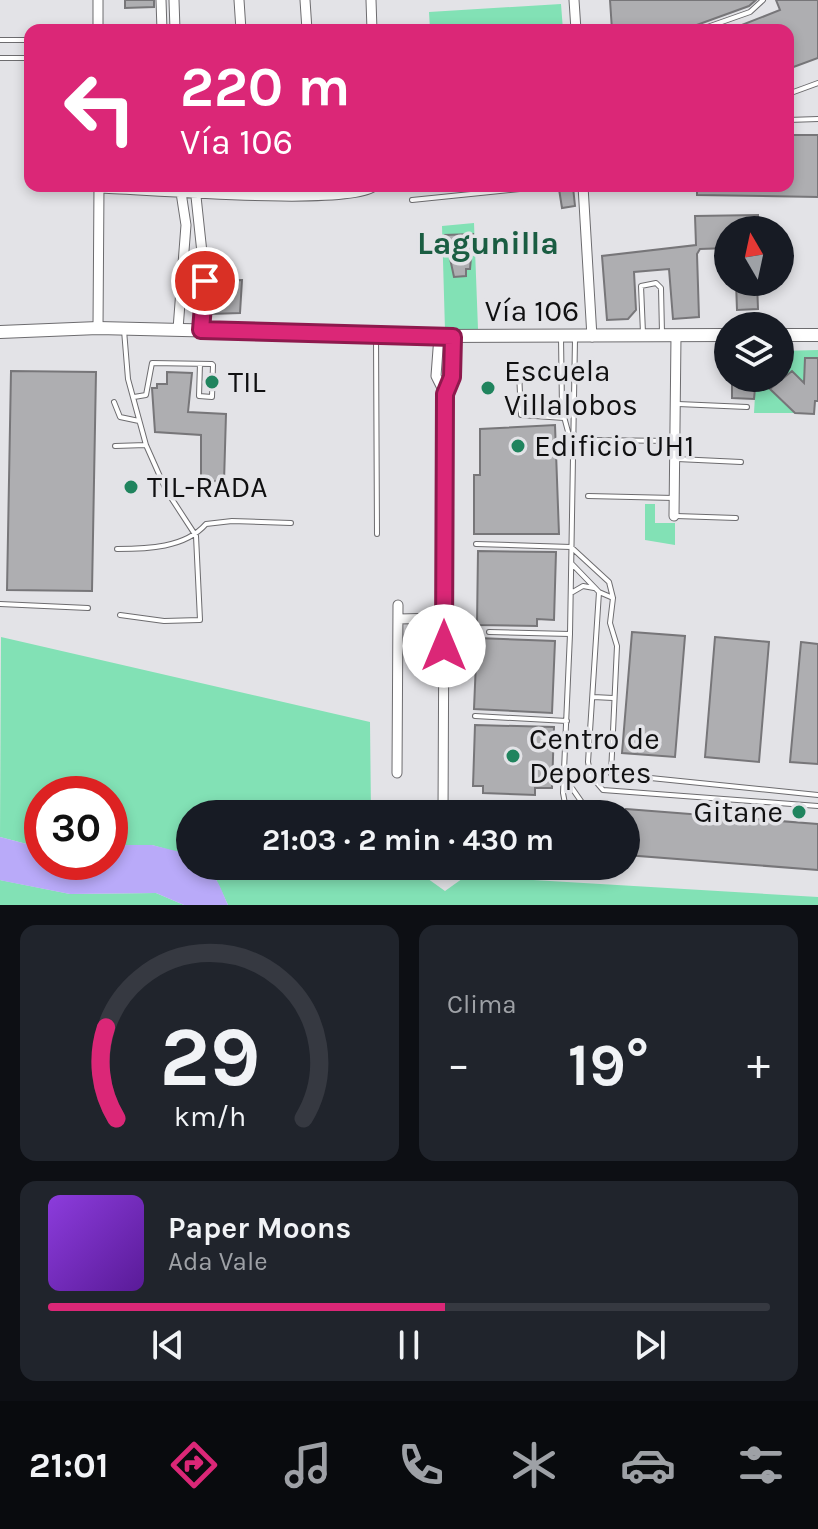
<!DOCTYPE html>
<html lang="es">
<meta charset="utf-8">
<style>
:root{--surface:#171b24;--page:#20242c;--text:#f1f3f6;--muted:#9ea1a6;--line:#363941;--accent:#db2777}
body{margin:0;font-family:Karla,sans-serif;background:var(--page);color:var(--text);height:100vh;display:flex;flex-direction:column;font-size:30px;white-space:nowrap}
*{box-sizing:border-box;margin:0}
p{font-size:26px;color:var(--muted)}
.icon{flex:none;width:44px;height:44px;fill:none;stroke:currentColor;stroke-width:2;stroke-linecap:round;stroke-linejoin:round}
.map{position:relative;height:905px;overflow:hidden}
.panel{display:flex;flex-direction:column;gap:20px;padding:20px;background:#0d0f14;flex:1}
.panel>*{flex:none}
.hud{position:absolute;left:24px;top:24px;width:770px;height:168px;border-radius:16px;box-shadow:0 4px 12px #0003;background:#db2777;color:#fff;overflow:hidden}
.needle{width:52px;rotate:351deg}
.controls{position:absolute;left:714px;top:216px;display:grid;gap:16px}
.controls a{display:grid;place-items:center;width:80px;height:80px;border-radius:50%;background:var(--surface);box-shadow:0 4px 12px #0003;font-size:40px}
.speed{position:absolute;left:24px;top:776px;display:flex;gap:16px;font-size:40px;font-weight:700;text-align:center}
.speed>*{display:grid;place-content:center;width:104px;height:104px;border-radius:50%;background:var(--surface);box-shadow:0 4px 12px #0003;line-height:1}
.speed .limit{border:12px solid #d22;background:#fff;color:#111}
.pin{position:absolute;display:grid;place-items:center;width:68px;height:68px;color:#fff;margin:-34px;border:4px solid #fff;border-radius:50%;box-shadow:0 2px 8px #0007}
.me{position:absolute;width:88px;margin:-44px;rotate:0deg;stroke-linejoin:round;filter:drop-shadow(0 0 6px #0008)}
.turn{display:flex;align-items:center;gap:28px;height:168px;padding:0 24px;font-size:36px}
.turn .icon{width:104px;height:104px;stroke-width:2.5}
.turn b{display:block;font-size:56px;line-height:68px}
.big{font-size:60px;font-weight:700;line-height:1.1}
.panel .card{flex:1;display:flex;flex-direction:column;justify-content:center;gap:12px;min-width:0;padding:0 28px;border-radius:16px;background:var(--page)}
.panel .dial{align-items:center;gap:0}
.dial svg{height:208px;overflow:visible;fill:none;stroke:var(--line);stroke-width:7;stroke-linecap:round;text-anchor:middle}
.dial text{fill:var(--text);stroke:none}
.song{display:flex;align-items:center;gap:24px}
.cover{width:96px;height:96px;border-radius:12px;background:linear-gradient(135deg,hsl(270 70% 55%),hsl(270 70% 35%))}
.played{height:8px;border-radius:4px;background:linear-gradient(90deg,var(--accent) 55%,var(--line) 55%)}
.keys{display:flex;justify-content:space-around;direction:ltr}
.heat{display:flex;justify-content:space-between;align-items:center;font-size:44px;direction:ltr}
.panel .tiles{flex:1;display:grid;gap:20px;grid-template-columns:1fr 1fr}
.card:last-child{grid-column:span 2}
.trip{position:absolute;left:176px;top:800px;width:464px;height:80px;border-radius:40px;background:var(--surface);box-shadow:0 4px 12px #0003;font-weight:700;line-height:80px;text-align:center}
.tab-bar{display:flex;height:128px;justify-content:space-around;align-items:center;background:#090b0e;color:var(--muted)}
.tab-bar .icon{width:56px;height:56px}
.tab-bar .current{color:var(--accent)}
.tab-bar b{font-size:36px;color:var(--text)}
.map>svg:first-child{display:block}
.green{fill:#82e1b5;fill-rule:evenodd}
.water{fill:#b9aaf9}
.building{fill:#aeaeb1;stroke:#777679;stroke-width:2}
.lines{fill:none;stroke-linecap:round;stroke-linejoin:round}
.lane-casing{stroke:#6d6c6f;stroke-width:6}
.street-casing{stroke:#6d6c6f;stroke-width:11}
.secondary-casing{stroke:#6d6c6f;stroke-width:14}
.lane{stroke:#fff;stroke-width:4}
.street{stroke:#fff;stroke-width:9}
.secondary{stroke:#fff;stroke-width:12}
.route-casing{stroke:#8e194d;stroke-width:20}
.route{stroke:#db2777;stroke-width:14}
.poi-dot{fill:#20845e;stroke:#e3e3e7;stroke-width:3}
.labels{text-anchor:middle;stroke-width:7;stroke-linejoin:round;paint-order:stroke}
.street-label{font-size:30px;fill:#101011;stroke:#e3e3e7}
.poi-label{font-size:30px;fill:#101011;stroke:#e3e3e7;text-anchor:start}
.neighbourhood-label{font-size:32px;font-weight:bold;fill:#1a5d42;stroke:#e3e3e7}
</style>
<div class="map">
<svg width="818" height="905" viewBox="0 0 818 905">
<rect width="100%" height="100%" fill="#e3e3e7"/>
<!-- green -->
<path class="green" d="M 561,4 L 563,30 L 430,30 L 429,12 Z
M 474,223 L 478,329 L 445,330 L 442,226 ZM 473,234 L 466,276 L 455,276 L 445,235 Z
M 818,350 L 818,358 L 805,358 L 804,384 L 815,397 L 792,371 L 770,389 L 795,413 L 754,413 L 756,378 L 780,378 L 780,351 Z
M 645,504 L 655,504 L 655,523 L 675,523 L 675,545 L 645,540 Z
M 1,637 L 370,722 L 371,814 L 190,814 L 190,856 L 152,845 L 110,845 L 110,794 L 42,794 L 42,848 L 0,837 Z
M 203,866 L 410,866 L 445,891 L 466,876 L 818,897 L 818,905 L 228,905 L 214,875 Z
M 0,880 L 70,894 L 156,893 L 184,905 L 0,905 Z"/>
<!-- water -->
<path class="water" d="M 0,837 L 42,848 L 42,862 L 110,862 L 110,845 L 152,845 L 188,854 L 190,866 C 215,866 219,885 228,905 L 184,905 L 156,893 L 70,894 L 4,881 L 0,880 Z"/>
<!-- building -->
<path class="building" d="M 125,0 L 154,0 L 154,7 L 125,8 Z
M 610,0 L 756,0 L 749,6 L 683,30 L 612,30 Z
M 776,0 L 818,0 L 818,58 L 788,69 L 788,30 L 729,30 L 780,10 Z
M 788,135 L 818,135 L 818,197 L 697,195 L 697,186 L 788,186 Z
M 573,187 L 575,206 L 562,208 L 559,189 Z
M 758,215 L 758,230 L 728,230 L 728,248 L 700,249 L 697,254 L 699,317 L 673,319 L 669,269 L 634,272 L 636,310 L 628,319 L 607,320 L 602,256 L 696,245 L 695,216 Z
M 473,234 L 470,269 L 466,269 L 466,276 L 454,277 L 445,235 Z
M 242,280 L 240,313 L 210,314 L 212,281 Z
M 736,282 L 757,282 L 758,309 L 737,310 Z
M 805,358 L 818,358 L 818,401 L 815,401 L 814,414 L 795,413 L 770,389 L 792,371 L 804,383 Z
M 11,371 L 96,372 L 92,591 L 7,590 Z
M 167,372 L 192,373 L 188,412 L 226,414 L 224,482 L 201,480 L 201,435 L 155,432 L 152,388 L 157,388 L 157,384 L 167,384 Z
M 732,378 L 756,378 L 754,399 L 732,398 Z
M 555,425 L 559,534 L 474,534 L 474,475 L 480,475 L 480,429 Z
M 478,551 L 556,552 L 554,620 L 537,619 L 537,626 L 477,625 Z
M 632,632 L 685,636 L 675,757 L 622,753 Z
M 715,637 L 769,642 L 759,762 L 705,757 Z
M 477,638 L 555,641 L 552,713 L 474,709 Z
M 801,642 L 818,644 L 818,764 L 790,762 Z
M 475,725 L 554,727 L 552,788 L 535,788 L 535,795 L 483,793 L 483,786 L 473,786 Z
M 626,809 L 818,824 L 818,870 L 626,855 Z"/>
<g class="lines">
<defs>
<path id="lane" d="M 699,30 L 750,12 L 763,0
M 0,40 L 30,40
M 0,58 L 30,58
M 788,94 L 818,83
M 788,120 L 818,119
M 412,200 L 548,186
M 643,333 L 641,286 L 656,283 L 661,288 L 662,333
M 376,337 L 377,534
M 561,337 L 562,409 L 571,443
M 519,372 L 521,415 L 564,418
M 134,397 L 146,395 L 152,363 L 212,364 L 213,365 L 212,397 L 199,396 L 200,364
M 114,402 L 120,417 L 139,421
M 678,404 L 747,407
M 589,440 L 674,441
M 115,446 L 146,445
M 677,459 L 741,462
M 588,496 L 674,498
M 676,516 L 736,518
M 476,544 L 571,547 L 609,582 L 613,598 L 610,623 L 617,646 L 611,774 L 818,795
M 117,549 C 147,549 185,548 206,524 L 232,521 L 291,523
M 572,564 L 599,592 L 588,762 L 591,776 L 603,790 L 818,806
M 599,592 L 613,598
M 571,593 L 583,586 L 594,588
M 0,604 L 88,608
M 120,615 L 164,621 L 200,620 L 196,536 L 166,490 L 146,445 L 128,379 L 124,330
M 489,632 L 570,634
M 593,697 L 613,698
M 475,716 L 567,721
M 565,778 L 583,804 L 580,814
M 462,808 L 563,810
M 567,814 L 563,793 L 570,634 L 575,339"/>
<path id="street" d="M 98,0 L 98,30
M 161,0 L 162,30
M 174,0 L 175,30
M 239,0 L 241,30
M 305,0 L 307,30
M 371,0 L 372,30
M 574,0 L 576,30
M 583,186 L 592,337
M 195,187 L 205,281 L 201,330
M 99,188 C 141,189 354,207 374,186
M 98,328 L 99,186
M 178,329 L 186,225 L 180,186
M 439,336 L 436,376 L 445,394
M 674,516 L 676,336
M 398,619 L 444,618
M 397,773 L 398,605
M 443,814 L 445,394 L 452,377 L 453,337"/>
<path id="secondary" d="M 0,332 L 98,328 L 439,336 L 728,335
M 780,335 L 818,335"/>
</defs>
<!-- lane casing -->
<use href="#lane" class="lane-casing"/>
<!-- street casing -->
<use href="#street" class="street-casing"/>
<!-- secondary casing -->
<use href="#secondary" class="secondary-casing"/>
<!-- lane -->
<use href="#lane" class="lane"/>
<!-- street -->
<use href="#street" class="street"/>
<!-- secondary -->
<use href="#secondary" class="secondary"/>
</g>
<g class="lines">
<defs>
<path id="route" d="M 205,281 L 201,330 L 453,337 L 452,377 L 445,394 L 444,646"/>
</defs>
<!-- route casing -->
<use href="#route" class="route-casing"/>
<!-- route -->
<use href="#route" class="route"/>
</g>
<!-- markers -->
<g class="poi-dot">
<circle cx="212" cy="382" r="8"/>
<circle cx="488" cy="388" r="8"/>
<circle cx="518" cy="446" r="8"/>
<circle cx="131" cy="487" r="8"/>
<circle cx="513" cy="756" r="8"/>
<circle cx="799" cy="812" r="8"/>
</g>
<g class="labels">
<!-- street labels -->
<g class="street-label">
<text x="532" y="321">Vía 106</text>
</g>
<!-- poi labels -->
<g class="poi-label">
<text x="504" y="381">Escuela<tspan x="504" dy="34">Villalobos</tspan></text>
<text x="228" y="392">TIL</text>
<text x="534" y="456">Edificio UH1</text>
<text x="147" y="497">TIL-RADA</text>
<text x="529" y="749">Centro de<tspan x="529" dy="34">Deportes</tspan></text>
<text x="783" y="822" text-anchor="end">Gitane</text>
</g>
<!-- neighbourhood labels -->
<g class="neighbourhood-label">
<text x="488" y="254">Lagunilla</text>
</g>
</g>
</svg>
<div class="controls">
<a><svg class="needle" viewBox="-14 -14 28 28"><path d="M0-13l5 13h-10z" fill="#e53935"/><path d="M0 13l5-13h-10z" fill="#9ea1a6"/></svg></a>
<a><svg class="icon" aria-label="layers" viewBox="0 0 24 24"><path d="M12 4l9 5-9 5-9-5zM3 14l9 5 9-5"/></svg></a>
</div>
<div class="speed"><div class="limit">30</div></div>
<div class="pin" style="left:205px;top:281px;background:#d93025"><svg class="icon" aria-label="arrive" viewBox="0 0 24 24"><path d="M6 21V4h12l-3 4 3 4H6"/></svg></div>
<svg class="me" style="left:444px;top:646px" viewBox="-20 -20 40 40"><circle r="19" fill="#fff"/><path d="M0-13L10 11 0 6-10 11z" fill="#db2777"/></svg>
<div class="trip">21:03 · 2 min · 430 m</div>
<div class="hud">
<div class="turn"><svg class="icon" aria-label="left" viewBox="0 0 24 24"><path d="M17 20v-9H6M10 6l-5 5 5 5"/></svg><div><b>220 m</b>Vía 106</div></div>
</div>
</div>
<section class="panel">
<div class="tiles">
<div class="card dial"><svg viewBox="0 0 100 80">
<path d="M14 69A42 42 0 1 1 86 69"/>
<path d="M14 69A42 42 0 0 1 10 34" stroke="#db2777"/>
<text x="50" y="56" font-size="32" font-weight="700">29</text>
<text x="50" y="72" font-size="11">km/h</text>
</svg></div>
<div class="card"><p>Clima</p>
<div class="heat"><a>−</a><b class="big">19°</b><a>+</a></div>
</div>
<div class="card">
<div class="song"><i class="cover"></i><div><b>Paper Moons</b><p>Ada Vale</p></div></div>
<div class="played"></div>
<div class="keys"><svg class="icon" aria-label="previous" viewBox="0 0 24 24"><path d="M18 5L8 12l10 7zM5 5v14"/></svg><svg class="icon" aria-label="pause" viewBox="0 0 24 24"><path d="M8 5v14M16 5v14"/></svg><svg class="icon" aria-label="next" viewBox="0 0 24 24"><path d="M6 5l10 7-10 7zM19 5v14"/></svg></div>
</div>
</div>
</section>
<nav class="tab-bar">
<b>21:01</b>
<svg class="icon current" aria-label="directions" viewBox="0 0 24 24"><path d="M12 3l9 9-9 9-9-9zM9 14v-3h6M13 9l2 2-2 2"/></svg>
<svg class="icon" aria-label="music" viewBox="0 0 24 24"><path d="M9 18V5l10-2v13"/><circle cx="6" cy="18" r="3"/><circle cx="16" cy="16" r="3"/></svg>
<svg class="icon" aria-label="phone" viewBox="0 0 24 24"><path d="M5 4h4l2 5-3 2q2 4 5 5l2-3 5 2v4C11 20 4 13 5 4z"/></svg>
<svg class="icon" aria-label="climate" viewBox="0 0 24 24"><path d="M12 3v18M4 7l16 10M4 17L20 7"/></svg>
<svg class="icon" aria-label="car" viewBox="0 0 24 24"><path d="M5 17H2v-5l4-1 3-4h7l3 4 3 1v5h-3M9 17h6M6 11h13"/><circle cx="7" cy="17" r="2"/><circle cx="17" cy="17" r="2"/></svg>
<svg class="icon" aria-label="filters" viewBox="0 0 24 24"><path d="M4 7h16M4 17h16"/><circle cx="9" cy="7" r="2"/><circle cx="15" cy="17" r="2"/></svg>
</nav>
